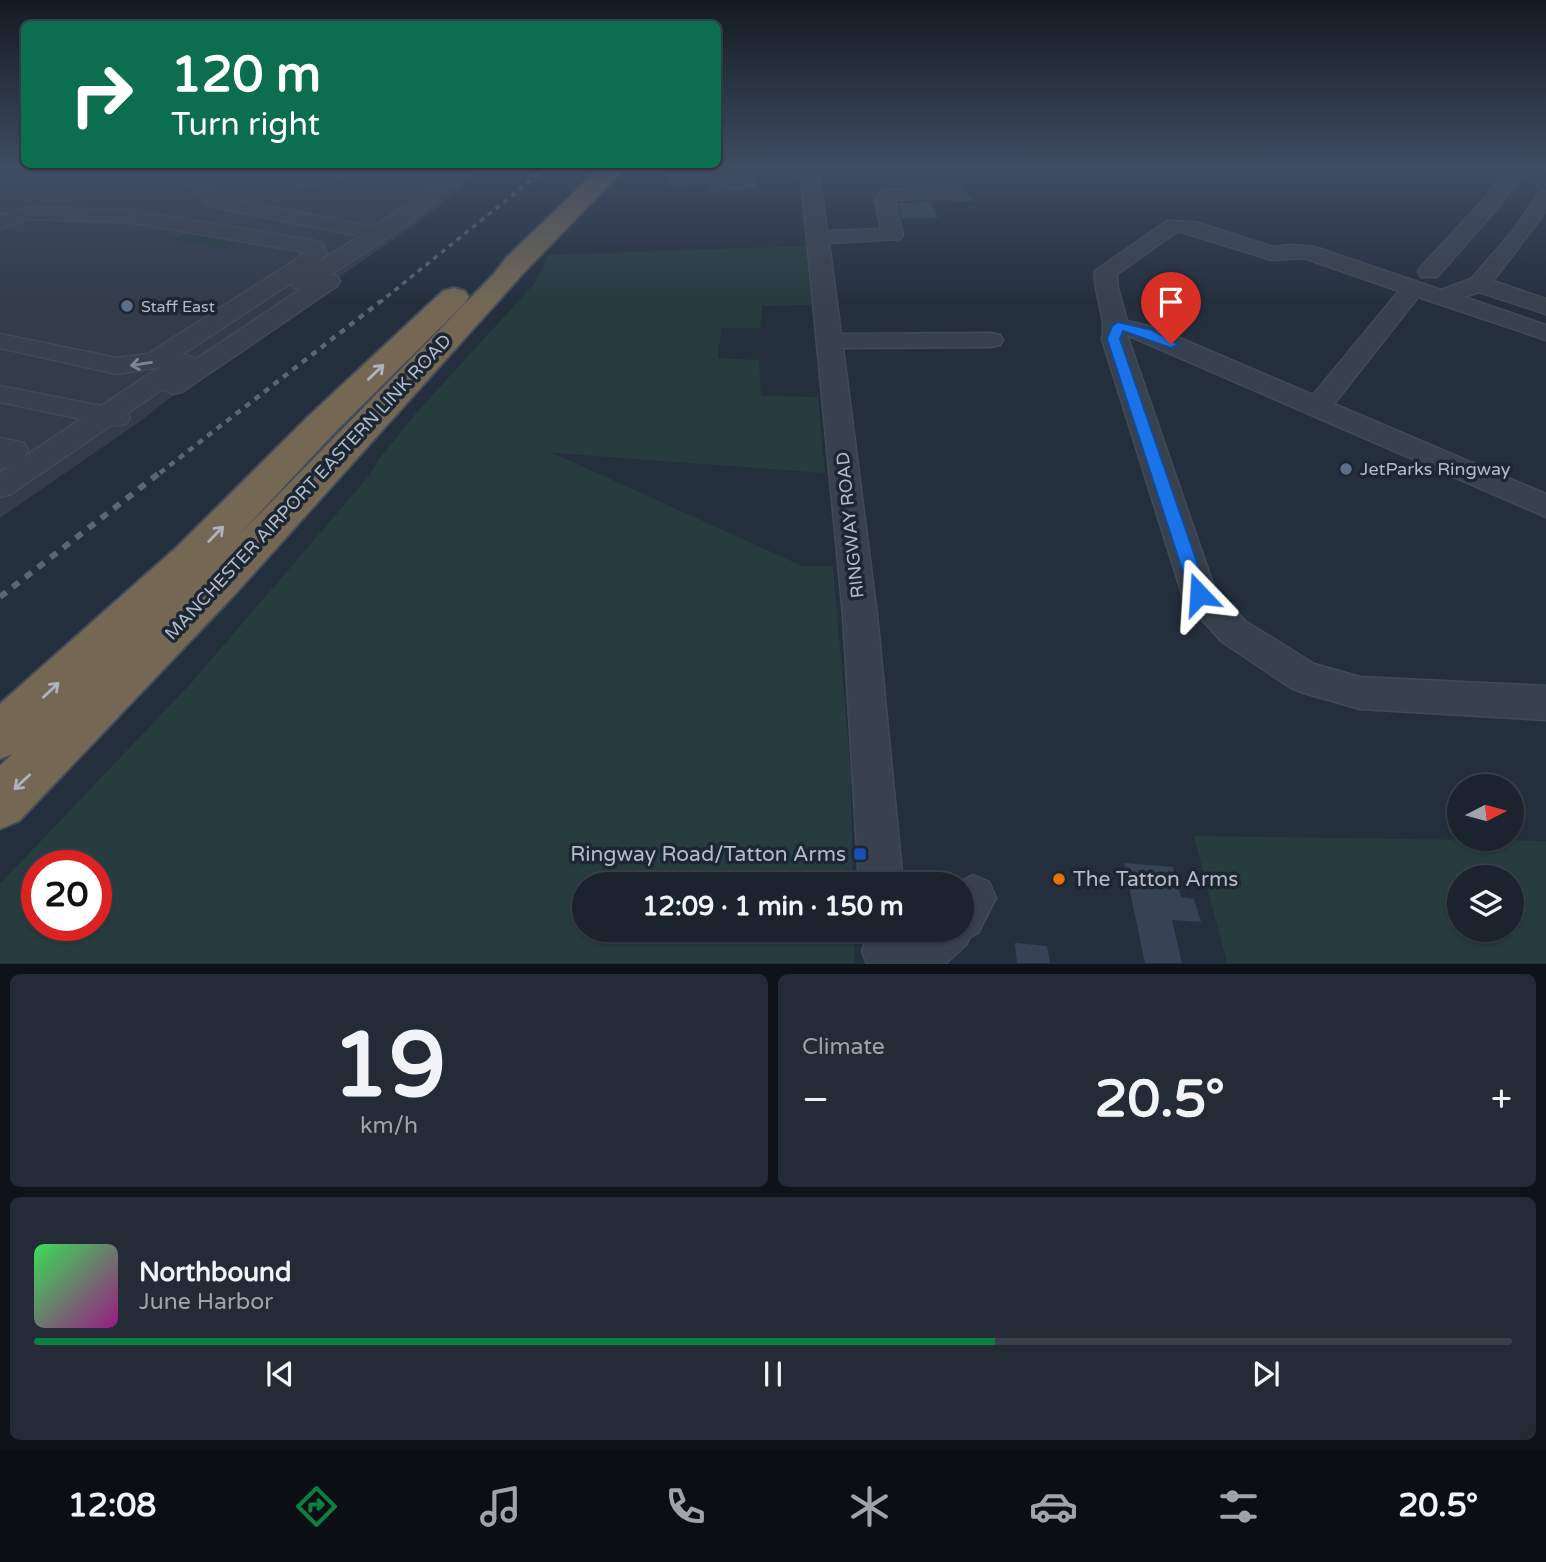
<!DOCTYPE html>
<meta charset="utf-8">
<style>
:root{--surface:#1b232e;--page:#242b36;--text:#f1f3f6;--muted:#a0a4aa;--line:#39404a;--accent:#0b8043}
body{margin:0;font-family:"Varela Round",sans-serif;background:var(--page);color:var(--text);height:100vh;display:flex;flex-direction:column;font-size:26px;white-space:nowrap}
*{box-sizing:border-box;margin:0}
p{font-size:23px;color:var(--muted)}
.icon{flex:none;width:38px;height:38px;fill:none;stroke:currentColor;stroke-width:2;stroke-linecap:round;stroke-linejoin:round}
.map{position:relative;height:964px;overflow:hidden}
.panel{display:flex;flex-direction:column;gap:10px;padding:10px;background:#0f1319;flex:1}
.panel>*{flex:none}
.hud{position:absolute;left:21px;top:21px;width:700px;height:147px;border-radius:10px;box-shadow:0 2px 5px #0004,0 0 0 2px var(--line);background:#0b6e4f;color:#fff;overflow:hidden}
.needle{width:46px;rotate:84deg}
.fabs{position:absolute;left:1447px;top:774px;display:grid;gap:14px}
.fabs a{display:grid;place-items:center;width:77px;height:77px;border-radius:50%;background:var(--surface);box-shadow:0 2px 5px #0004,0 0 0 2px var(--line);font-size:35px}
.speed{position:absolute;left:21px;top:850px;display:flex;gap:14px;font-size:35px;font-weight:700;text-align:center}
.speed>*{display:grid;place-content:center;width:91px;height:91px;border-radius:50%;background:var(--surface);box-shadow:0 2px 5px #0004,0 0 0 2px var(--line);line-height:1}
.speed .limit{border:10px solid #d22;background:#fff;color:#111}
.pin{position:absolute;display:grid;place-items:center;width:60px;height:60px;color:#fff;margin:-72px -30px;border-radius:50% 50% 50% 0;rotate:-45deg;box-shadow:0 0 7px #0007}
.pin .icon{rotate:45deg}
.me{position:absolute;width:77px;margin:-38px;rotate:340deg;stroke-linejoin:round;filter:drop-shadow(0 0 5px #0008)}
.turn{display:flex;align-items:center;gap:24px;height:147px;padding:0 35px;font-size:32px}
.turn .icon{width:91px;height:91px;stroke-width:2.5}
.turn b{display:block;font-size:49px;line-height:60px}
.big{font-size:52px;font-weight:700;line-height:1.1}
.panel .card{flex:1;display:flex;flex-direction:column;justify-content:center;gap:10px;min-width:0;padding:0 24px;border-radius:10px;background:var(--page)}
.panel .dial{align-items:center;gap:0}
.dial b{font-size:91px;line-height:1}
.song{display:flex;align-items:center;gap:21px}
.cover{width:84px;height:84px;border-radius:10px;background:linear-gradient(135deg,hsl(130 70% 55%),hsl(310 70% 35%))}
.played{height:7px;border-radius:4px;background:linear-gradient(90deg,var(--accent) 65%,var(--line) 65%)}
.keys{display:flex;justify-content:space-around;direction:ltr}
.heat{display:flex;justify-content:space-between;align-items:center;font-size:38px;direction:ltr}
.panel .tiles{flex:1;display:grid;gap:10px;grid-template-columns:1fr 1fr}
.card:last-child{grid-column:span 2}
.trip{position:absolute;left:572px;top:872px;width:402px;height:70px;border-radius:35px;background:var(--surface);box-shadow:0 2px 5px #0004,0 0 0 2px var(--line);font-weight:700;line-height:70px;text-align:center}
.menu{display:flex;height:112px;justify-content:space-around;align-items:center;background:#0b0e12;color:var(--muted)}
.menu .icon{width:49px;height:49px}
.menu .active{color:var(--accent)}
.menu b{font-size:32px;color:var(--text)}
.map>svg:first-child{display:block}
.airport{fill:#323c4b}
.green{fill:#263c3f;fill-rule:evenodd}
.building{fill:#364354}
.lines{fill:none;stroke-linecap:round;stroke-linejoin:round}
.minor-casing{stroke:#414a57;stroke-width:3}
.highway-casing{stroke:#434c59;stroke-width:4}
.minor{fill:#38414e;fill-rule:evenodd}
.highway{fill:#746855;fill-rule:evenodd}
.rail-far2{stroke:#5a6575;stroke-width:3.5;stroke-dasharray:5 5;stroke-linecap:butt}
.rail-far1{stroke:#5a6575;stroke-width:4.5;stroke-dasharray:6 6;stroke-linecap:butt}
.rail{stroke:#5a6575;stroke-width:6;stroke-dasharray:8 8;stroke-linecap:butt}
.oneway{stroke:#7c8592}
.oneway2{stroke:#aeb4bd}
.route{fill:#1a73e8;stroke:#114b97;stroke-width:2}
.service-dot{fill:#5c6f8a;stroke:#1d2633;stroke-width:2.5}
.transit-dot{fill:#1a4fb4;stroke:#1d2633;stroke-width:2.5}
.food-dot{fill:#e8710a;stroke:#1d2633;stroke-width:2.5}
.labels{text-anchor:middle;stroke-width:7;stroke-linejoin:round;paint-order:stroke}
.far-poi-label{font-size:16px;fill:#b4bcc9;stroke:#1d2633;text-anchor:start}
.poi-label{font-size:18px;fill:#b4bcc9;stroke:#1d2633;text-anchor:start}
.street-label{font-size:18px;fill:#b4bcc9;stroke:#1d2633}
.near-poi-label{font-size:21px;fill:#b4bcc9;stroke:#1d2633;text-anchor:end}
</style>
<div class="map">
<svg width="1546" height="964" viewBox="0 0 1546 964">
<rect width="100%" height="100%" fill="#242f3e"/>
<!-- airport -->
<path class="airport" d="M 0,168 L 475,168 L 462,187 L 419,222 L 231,352 L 135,425 L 0,518 Z"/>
<!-- green -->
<path class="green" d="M 190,230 L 242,239 L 226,249 L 173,240 Z
M 806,246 L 811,305 L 762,306 L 760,328 L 721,328 L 718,358 L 759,360 L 761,396 L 818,397 L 825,473 L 553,453 L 802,566 L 833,566 L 850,764 L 853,884 L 584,884 L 584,929 L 854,929 L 855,963 L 0,963 L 0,884 L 193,681 L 369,476 L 379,459 L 417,412 L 535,283 L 549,255 ZM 37,866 L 96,866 L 96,926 L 37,926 Z
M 1194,836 L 1546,841 L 1546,963 L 1227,963 ZM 1460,877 L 1512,877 L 1512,929 L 1460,929 Z"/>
<!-- building -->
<path class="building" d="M 670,168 L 755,168 L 757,188 L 711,192 L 711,184 L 669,185 Z
M 882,179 L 954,180 L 976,201 L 931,202 L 938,218 L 902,219 L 898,203 L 949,201 L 961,191 L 949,183 L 884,187 Z
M 1124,863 L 1173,867 L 1181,897 L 1194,899 L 1201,922 L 1172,920 L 1182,963 L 1145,963 Z
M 1015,943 L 1047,946 L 1050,963 L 1017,963 Z"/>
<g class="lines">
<defs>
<path id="minor" d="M 167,168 L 187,168 L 226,198 L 375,227 L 424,191 L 447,168 L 465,168 C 433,214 377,244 330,275 L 337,276 L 340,281 L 337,286 L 182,392 L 173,394 L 162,389 L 127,414 L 130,418 L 126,424 L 110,426 L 11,494 L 0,497 L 0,473 L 10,466 L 0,469 L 0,438 L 24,443 L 28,450 L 24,457 L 81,419 L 0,402 L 0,386 L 101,406 L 160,367 L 117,374 L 0,348 L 0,334 L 117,358 L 148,354 L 294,261 L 305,252 L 128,222 L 28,219 L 0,229 L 0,215 L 28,207 L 128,210 L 316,241 L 322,243 L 327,253 L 317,263 L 360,236 L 213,207 ZM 291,283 L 294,288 L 301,289 L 196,359 L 185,354 L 180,356 Z
M 330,168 L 357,168 L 354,172 L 301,188 L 292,182 L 294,178 Z
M 800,168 L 818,168 L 827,231 L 881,229 L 875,200 L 882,190 L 949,186 L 959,192 L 949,198 L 895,200 L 903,235 L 900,239 L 829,243 L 841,334 L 991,333 L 1000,335 L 1003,340 L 1000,345 L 991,347 L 843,348 L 877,615 L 903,884 L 859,884 L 843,615 Z
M 1508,168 L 1526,168 L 1501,204 L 1437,277 L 1421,277 L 1418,272 L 1421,267 L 1487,196 Z
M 1546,191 L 1546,211 L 1493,281 L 1546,299 L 1546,314 L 1479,292 L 1464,297 L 1546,325 L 1546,340 L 1418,297 L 1334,404 L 1546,494 L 1546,517 L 1127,335 L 1214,587 L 1245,621 L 1314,664 L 1360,677 L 1546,686 L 1546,720 L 1360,709 L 1304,693 L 1291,688 L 1221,641 L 1187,603 L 1182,594 L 1102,339 C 1107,315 1093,295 1095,271 L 1167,221 L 1195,222 L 1273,247 L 1291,245 L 1315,247 L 1441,290 L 1471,279 L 1513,231 L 1539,193 ZM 1178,231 L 1272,260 L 1304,258 L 1399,291 L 1313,395 L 1156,328 L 1127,321 L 1118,288 L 1117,274 Z
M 973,875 L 989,882 L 996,898 L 978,933 L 970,937 L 966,945 L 945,964 L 867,964 L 862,951 L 868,934 L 881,929 L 962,929 L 962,884 L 956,884 Z"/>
<path id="highway" d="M 600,168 L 625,168 L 527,269 L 237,592 L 19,821 L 0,829 L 0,766 L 12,754 L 0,759 L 0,704 L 178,546 L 310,415 L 443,291 L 454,288 L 465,291 L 469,297 L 465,303 L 336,431 L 236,538 L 493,275 L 507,257 Z"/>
</defs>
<!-- minor casing -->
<use href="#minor" class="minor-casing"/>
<!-- highway casing -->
<use href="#highway" class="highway-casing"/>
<!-- minor -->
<use href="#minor" class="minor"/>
<!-- highway -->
<use href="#highway" class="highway"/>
<!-- rail-far2 -->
<path class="rail-far2" d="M 379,303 L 546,168"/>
<!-- rail-far1 -->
<path class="rail-far1" d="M 160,473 L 381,301"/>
<!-- rail -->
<path class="rail" d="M 0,597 L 162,471"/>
</g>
<!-- one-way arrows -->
<defs><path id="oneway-shaft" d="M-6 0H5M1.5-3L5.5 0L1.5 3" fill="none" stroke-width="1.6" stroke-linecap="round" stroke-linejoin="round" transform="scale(1.75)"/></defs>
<use class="oneway" href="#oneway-shaft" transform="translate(141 364) rotate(171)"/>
<g class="oneway2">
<use href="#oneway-shaft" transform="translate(376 372) rotate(-44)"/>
<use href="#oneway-shaft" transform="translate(216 534) rotate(-46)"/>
<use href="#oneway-shaft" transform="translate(51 690) rotate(-43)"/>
<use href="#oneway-shaft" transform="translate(22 782) rotate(137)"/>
</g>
<!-- sky -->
<linearGradient id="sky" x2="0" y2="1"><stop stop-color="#141a22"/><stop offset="0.55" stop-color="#3f4d63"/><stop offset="1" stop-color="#3f4d63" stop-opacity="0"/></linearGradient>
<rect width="1546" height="303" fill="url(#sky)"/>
<!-- route -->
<path class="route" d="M 1118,322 L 1152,330 L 1178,344 L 1171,348 L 1123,331 L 1120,339 L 1208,594 L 1206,599 L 1199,601 L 1193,599 L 1190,594 L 1107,339 L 1112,326 Z"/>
<!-- markers -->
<g class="service-dot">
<circle cx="127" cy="306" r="7"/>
<circle cx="1346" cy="469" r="7"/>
</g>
<rect class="transit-dot" x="853" y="847" width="14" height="14" rx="3.5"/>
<circle class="food-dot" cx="1059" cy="879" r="7"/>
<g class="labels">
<!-- far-poi labels -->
<g class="far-poi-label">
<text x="141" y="312">Staff East</text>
</g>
<!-- poi labels -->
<g class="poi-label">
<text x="1360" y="475">JetParks Ringway</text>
</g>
<!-- street labels -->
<g class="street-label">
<text transform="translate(308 487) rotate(-47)" y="6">MANCHESTER AIRPORT EASTERN LINK ROAD</text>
<text transform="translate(850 525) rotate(-96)" y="6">RINGWAY ROAD</text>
</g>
<!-- near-poi labels -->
<g class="near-poi-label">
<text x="846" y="861">Ringway Road/Tatton Arms</text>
<text x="1073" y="886" text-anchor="start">The Tatton Arms</text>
</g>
</g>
</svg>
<div class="fabs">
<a><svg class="needle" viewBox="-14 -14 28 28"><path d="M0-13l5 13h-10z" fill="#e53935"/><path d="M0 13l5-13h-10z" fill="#a0a4aa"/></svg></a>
<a><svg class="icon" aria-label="layers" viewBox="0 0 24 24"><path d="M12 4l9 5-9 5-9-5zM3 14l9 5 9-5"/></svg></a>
</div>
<div class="speed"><div class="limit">20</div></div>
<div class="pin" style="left:1171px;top:344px;background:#d93025"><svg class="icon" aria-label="arrive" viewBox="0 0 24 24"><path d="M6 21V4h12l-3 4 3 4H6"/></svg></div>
<svg class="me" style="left:1199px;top:594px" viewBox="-20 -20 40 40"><path d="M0-17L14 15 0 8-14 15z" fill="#1a73e8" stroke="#fff" stroke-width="4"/></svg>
<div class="trip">12:09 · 1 min · 150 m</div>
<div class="hud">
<div class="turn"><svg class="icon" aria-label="right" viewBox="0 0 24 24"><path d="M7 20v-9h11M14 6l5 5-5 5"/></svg><div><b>120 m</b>Turn right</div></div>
</div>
</div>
<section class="panel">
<div class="tiles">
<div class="card dial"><b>19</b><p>km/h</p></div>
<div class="card"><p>Climate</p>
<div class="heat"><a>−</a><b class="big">20.5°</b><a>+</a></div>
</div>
<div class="card">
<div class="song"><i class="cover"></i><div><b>Northbound</b><p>June Harbor</p></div></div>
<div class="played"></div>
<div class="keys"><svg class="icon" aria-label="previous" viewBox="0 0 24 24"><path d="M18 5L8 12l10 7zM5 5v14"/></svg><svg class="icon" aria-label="pause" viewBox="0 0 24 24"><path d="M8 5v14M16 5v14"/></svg><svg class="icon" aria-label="next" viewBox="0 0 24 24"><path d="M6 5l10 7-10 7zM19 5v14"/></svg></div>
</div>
</div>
</section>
<nav class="menu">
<b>12:08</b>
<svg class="icon active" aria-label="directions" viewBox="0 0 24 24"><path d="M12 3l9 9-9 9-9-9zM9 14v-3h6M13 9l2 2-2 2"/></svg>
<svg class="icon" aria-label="music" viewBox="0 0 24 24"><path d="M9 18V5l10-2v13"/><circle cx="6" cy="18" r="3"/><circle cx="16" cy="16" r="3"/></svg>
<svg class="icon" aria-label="phone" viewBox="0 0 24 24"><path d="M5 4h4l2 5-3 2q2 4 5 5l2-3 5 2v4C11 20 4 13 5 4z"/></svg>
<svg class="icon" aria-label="climate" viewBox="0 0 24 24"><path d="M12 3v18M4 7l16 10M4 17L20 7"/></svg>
<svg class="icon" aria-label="car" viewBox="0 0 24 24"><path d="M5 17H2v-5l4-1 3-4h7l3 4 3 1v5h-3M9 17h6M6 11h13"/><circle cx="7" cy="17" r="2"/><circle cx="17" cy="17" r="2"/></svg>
<svg class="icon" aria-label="filters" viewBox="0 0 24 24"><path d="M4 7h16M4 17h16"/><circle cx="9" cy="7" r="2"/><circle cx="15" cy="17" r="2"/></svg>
<b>20.5°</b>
</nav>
